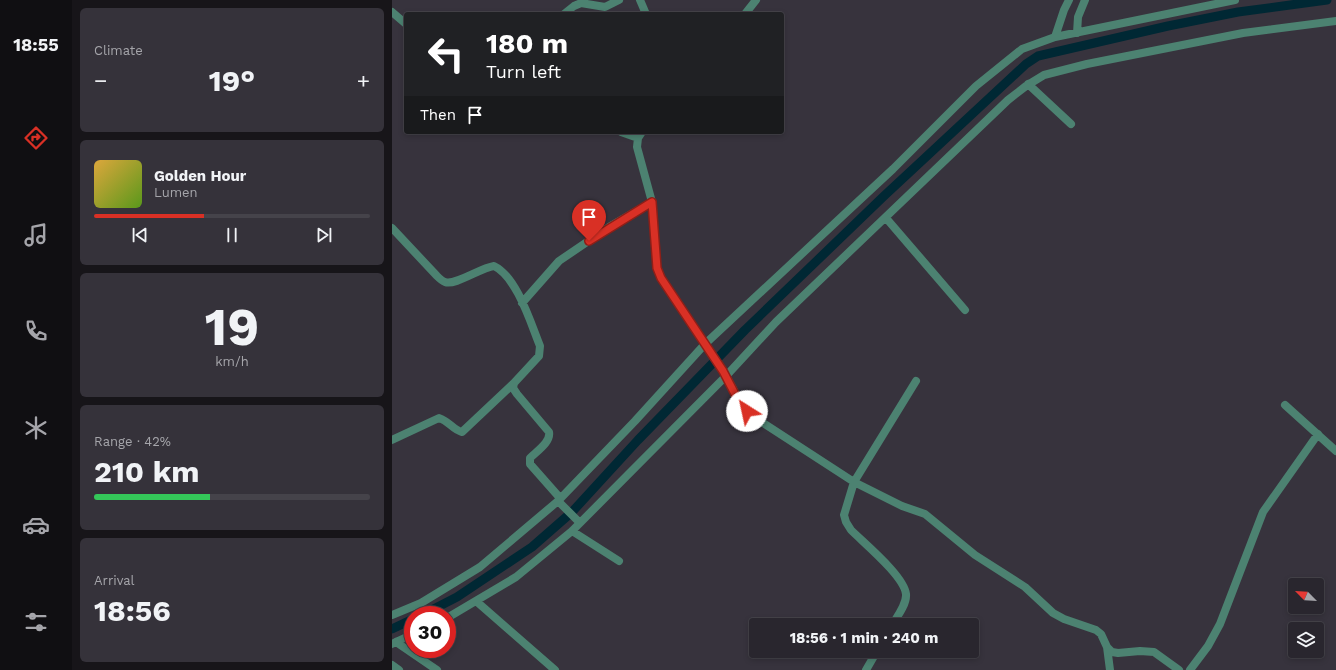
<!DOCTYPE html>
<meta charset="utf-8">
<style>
:root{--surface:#29262e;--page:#35323a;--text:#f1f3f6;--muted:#a5a5aa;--line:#45434a;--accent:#d93025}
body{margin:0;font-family:"Work Sans",sans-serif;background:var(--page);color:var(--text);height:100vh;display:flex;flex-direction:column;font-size:15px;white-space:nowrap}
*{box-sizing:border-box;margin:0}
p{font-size:13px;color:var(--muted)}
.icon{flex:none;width:22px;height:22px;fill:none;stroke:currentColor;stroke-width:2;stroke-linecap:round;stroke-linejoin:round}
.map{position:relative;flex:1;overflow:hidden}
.drawer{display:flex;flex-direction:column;gap:8px;padding:8px;background:#171519;width:320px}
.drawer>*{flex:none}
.guide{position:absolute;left:12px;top:12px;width:380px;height:122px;border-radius:4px;box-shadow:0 2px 6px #0003,0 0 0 1px var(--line);background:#202124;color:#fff;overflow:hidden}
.needle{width:26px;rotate:294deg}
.buttons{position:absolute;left:896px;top:578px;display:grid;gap:8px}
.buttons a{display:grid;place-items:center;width:36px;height:36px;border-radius:4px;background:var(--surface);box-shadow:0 2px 6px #0003,0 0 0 1px var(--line);font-size:20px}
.speed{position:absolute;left:12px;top:606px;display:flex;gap:8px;font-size:20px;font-weight:700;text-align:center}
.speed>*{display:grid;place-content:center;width:52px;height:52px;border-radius:50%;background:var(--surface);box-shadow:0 2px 6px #0003,0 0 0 1px var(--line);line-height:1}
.speed .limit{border:6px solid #d22;background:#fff;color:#111}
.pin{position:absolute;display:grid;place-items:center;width:34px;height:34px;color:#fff;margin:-41px -17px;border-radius:50% 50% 50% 0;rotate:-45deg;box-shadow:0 0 4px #0007}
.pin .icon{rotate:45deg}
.me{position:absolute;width:44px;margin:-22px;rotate:325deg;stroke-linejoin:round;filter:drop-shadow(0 0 3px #0008)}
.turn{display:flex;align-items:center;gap:14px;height:84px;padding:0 16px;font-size:18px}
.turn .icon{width:52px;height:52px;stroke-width:2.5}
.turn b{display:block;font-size:28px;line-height:34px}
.then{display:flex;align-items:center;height:38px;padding:0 16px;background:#0003;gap:8px;font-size:15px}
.big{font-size:30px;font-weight:700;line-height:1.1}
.drawer .widget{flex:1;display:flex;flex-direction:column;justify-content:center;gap:6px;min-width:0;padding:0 14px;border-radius:6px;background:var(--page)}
.drawer .dial{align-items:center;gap:0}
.dial b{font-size:52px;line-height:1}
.song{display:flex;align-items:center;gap:12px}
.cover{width:48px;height:48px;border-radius:6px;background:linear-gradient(135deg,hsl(40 70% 55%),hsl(90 70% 35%))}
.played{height:4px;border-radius:2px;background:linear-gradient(90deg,var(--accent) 40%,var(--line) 40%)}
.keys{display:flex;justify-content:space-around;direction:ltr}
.heat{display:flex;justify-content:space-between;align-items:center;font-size:22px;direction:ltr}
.charge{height:6px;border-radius:3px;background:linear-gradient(90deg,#34c759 42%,var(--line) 0)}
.trip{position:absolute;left:357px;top:618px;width:230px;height:40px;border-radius:4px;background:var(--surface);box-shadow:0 2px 6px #0003,0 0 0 1px var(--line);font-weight:700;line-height:40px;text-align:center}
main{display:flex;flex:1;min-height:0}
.menu{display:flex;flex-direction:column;width:72px;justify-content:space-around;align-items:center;background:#100f12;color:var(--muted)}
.menu .icon{width:28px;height:28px}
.menu .active{color:var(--accent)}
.menu b{font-size:18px;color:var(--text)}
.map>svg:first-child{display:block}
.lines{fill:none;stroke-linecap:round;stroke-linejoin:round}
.canal{stroke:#002834;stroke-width:9}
.street{stroke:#4c8271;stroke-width:8}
.route-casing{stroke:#8d1f18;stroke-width:10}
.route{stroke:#d93025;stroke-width:7}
</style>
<main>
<nav class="menu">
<b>18:55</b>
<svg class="icon active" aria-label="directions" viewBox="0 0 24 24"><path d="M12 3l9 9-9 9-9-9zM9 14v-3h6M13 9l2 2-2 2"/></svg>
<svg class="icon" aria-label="music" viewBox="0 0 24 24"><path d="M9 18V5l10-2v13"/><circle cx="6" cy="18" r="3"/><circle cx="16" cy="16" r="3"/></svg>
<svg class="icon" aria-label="phone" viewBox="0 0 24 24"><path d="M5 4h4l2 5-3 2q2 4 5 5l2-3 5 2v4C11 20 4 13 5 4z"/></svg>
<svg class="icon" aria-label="climate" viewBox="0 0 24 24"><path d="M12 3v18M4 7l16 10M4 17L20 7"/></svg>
<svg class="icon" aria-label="car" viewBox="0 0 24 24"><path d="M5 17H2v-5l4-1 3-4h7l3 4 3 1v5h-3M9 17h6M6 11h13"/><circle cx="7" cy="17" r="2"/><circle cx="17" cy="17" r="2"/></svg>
<svg class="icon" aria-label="filters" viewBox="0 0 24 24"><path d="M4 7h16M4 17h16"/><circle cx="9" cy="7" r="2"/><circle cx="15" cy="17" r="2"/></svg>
</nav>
<section class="drawer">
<div class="widget"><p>Climate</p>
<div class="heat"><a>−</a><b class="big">19°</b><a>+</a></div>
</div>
<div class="widget">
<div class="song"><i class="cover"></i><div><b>Golden Hour</b><p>Lumen</p></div></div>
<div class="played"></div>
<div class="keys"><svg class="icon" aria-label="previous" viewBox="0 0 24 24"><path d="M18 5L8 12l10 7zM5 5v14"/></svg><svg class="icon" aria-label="pause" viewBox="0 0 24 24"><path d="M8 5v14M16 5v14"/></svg><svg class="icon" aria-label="next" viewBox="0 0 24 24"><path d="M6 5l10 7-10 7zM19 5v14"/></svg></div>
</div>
<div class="widget dial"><b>19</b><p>km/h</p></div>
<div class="widget"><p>Range · 42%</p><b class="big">210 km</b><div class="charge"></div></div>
<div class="widget"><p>Arrival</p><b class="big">18:56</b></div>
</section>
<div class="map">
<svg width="944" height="670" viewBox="0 0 944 670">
<rect width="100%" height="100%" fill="#37333d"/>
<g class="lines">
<!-- canal -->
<path class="canal" d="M 30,615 L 65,597 L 140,547 L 180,512 L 246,440 L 353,330 L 492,196 L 634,64 L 646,56 L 776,26 L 846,12 L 935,0
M 0,629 L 21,619"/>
<!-- street -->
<path class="street" d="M 248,0 L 254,14
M 0,12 L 14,24
M 172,14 L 182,6 L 189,3 L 213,7 L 227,0
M 353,14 L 364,0
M 685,33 L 686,17 L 693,0
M 663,37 L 672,10 L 677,0
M 636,84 L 679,124
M 229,132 L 246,138
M 250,132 L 246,138 L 245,147 L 260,202 L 265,268 L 269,278 L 331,371 L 349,403 L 362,417 L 462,482 L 510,506 L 533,514 L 583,555 L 633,587 L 661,613 L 672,619 L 704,630 L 709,634 L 715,647 L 720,652 L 726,653 L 748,651 L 762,652 L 787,670
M 494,218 L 573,310
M 0,228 L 45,276 C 47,278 50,281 53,282 C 63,286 88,268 102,266 C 125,277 139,324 148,346 L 147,356 L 122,383 L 121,388 L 125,394 L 157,432 C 159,442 145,451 138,458 L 138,464 L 168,498
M 130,303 L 167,261 L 217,227 L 260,202
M 893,405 L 944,451
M 0,440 L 47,418 C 57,421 61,430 70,432 L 122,383
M 166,501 L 188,523
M 180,531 L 227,561
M 84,601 L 163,670
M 0,615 L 29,603 L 88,567 L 166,501 L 243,421 L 313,344 L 501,169 L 584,86 L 630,49 L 663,37 L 843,0
M 55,618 L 124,577 L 180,531 L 334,376 L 384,322 L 616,100 L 634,86 L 652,75 L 695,64 L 851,33 L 944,21
M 500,625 C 505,617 515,604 514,594 C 512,576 473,544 459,530 L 454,522 L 452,515 L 462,482 L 524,381
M 4,642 L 45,670
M 0,644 L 21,634
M 715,647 L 718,670
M 0,665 L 7,670
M 474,670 L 485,651
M 798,670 L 816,646 L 828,624 L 871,512 L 926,434"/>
</g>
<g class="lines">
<defs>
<path id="route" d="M 197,241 L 260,202 L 265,268 L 269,278 L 331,371 L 343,394 L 355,411"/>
</defs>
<!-- route casing -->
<use href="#route" class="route-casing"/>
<!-- route -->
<use href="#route" class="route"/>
</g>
</svg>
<div class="buttons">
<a><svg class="needle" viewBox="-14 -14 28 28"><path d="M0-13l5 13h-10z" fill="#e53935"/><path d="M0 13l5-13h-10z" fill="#a5a5aa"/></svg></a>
<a><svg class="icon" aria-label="layers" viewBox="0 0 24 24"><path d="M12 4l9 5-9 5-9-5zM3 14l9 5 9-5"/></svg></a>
</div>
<div class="speed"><div class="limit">30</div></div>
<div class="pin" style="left:197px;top:241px;background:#d93025"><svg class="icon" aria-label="arrive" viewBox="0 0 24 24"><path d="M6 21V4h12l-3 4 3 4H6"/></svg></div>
<svg class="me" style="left:355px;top:411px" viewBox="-20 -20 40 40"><circle r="19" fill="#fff"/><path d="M0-13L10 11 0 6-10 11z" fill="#d93025"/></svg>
<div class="trip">18:56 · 1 min · 240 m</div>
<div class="guide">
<div class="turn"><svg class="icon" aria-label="left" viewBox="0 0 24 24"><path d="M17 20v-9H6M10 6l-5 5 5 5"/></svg><div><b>180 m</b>Turn left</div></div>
<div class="then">Then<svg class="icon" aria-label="arrive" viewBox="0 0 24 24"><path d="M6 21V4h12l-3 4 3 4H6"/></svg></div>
</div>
</div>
</main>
